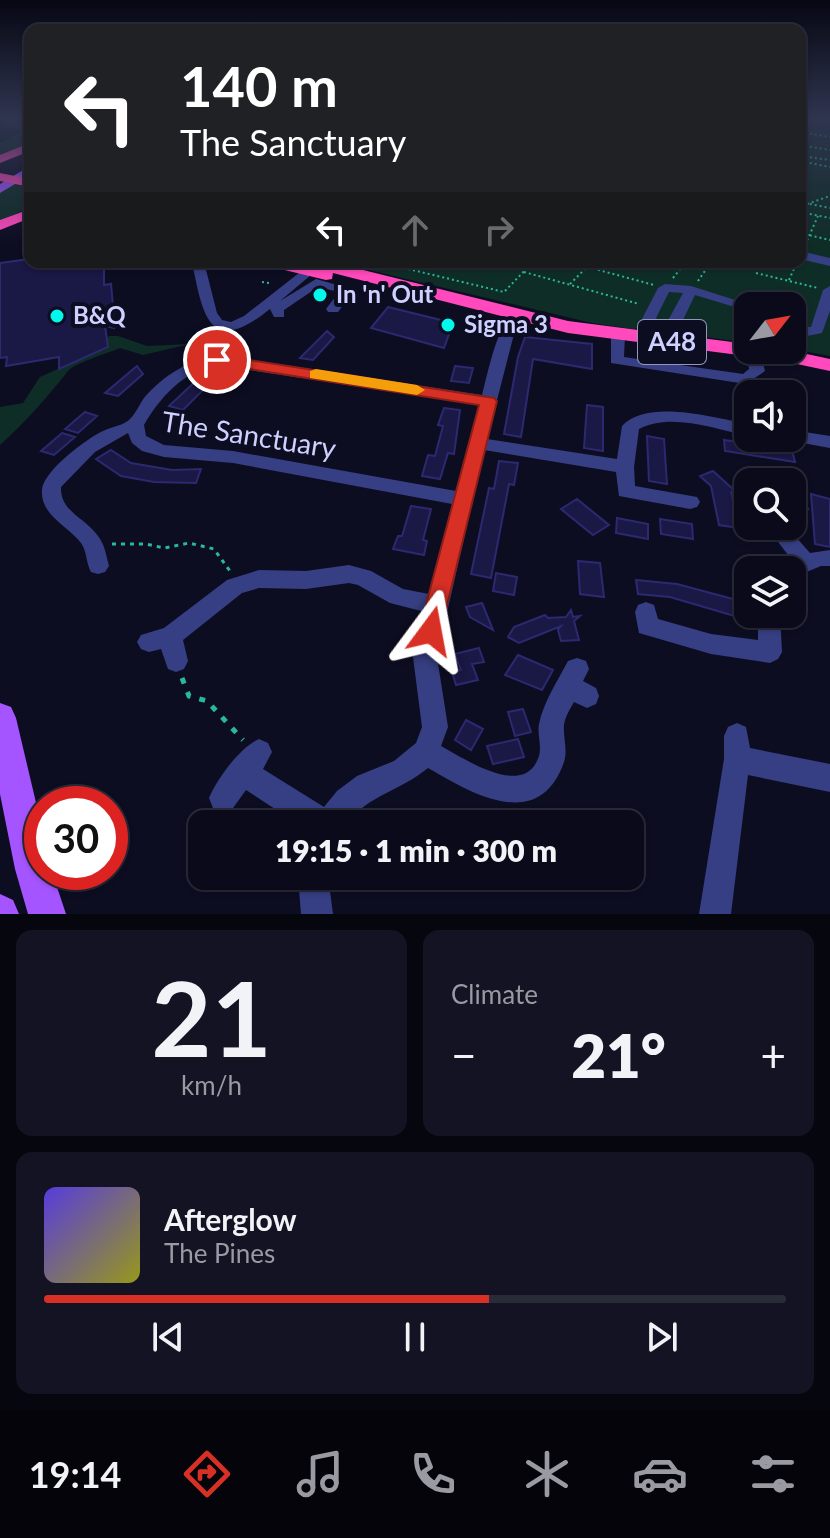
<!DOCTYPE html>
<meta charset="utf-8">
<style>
:root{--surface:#0a0a1a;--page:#131323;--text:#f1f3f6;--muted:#999aa2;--line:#2a2b39;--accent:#d93025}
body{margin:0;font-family:Lato,sans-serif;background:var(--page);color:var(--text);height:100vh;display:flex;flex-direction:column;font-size:30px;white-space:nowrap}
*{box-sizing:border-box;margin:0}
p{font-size:26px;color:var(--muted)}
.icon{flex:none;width:44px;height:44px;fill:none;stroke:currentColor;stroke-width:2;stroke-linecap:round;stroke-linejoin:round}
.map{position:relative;height:914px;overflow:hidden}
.panel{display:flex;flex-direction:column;gap:16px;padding:16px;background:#06060e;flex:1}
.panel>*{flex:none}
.hud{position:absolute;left:24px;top:24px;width:782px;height:244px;border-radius:16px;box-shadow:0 2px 6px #0004,0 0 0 2px var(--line);background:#202124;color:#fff;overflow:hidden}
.needle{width:52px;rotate:59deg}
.controls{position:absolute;left:734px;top:292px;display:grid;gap:16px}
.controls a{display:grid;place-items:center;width:72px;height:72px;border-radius:16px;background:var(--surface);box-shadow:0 2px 6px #0004,0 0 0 2px var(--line);font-size:40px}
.speed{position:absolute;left:24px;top:786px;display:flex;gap:16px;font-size:40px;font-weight:700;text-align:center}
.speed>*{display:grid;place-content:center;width:104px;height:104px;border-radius:50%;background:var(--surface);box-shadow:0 2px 6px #0004,0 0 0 2px var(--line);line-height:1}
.speed .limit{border:12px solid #d22;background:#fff;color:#111}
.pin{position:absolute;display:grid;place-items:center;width:68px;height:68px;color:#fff;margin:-34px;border:4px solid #fff;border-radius:50%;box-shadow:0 2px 8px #0007}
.me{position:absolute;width:88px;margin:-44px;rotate:13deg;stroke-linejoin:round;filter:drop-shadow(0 0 6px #0008)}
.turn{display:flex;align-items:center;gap:28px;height:168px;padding:0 24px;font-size:36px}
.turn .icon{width:104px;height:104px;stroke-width:2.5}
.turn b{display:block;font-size:56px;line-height:68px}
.lanes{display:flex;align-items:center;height:76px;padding:0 24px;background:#0003;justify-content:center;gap:40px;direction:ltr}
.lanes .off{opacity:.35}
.big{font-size:60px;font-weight:800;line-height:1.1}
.panel .widget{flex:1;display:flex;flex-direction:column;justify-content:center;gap:12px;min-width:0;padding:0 28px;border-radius:16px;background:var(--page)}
.panel .dial{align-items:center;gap:0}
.dial b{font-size:104px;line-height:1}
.song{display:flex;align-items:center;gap:24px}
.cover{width:96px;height:96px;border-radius:12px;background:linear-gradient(135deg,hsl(250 70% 55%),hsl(60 70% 35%))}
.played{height:8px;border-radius:4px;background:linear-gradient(90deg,var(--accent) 60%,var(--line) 60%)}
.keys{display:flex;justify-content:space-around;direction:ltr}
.heat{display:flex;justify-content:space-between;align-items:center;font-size:44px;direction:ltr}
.panel .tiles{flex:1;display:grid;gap:16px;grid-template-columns:1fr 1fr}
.widget:last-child{grid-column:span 2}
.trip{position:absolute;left:188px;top:810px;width:456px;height:80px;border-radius:16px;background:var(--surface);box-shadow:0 2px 6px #0004,0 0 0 2px var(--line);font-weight:800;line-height:80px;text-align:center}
.tab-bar{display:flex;height:128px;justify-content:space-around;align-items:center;background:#04040a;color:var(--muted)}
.tab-bar .icon{width:56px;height:56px}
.tab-bar .current{color:var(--accent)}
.tab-bar b{font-size:36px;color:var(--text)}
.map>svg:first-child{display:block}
.green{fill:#0f2d27}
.building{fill:#1a1844;stroke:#2c2971;stroke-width:2}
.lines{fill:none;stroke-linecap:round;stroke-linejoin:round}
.path-far2{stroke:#29b899;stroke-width:2;stroke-dasharray:2 3;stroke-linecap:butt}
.path-far1{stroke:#29b899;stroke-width:3;stroke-dasharray:4 5;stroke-linecap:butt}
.path{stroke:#29b899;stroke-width:5;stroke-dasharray:6 9;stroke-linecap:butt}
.minor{fill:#363f83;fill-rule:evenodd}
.major{fill:#a555ff;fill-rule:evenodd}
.highway{fill:#ff49bc;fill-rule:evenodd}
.route{fill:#d93025;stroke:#8d1f18;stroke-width:2}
.slow{fill:#f59e0b}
.poi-dot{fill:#00f9eb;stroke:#0d0d22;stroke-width:3}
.labels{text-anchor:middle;stroke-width:8;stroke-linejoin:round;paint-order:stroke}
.far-poi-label{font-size:24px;font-weight:bold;fill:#ced0ff;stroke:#0d0d22;text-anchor:start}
.shield{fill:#0d0d22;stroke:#9496bd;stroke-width:2}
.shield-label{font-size:26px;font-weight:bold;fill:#ced0ff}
.street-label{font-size:28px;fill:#ced0ff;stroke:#0d0d22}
</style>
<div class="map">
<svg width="830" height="914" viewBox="0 0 830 914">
<rect width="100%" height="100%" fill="#0d0d22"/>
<!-- green -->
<path class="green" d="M 5,116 L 30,116 L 30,145 L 0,157 L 0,143 L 24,130 L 4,126 L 0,118 Z
M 800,116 L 830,116 L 830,356 L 792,349 L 792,306 L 748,306 L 748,343 L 699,336 L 679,329 L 649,326 L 633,329 L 592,323 L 335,262 L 800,262 Z
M 13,184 L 30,188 L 30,207 L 0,221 L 0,193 Z
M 109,336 L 118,336 L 147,346 L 190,344 L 143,355 L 120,348 C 109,353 74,363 68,371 C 49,395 25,423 0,445 L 0,407 L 23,403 L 40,377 L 107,347 L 105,340 Z"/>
<!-- building -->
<path class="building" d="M 30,259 L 30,262 L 104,262 L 104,285 L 111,284 L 113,306 L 114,328 L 105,326 L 108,347 L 59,369 L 59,357 L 6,366 L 7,357 L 0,358 L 0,263 Z
M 388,307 L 453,323 L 444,348 L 371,328 Z
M 327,331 L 334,337 L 313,360 L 300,358 Z
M 525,337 L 592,344 L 592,369 L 533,359 L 521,437 L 504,434 L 518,357 Z
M 137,366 L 143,374 L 118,396 L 105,393 Z
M 455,366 L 473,368 L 469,383 L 451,381 Z
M 213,373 L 235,377 L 227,387 L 209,384 L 183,410 L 169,406 L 201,376 L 209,378 Z
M 587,405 L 603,407 L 603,451 L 584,448 Z
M 444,408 L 460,410 L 454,454 L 448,453 L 440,479 L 422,476 L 428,455 L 435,456 L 443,426 L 438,425 Z
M 85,412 L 97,416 L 78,433 L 65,429 Z
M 62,433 L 75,437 L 54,455 L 41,451 Z
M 647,436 L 664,439 L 667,484 L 649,481 Z
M 724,440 L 792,450 L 795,462 L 725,451 Z
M 111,450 L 131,463 L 172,470 L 201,469 L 196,483 L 154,482 L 121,476 L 96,459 Z
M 499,461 L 518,463 L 514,485 L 509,484 L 491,578 L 471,574 L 489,488 L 494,489 Z
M 713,471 L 735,491 L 731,492 L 739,528 L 719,525 L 711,486 L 700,476 Z
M 811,494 L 830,499 L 830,547 L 815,544 Z
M 577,499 L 609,525 L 593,535 L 561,509 Z
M 411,506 L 431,509 L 423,540 L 427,541 L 424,555 L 393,549 L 398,536 L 402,536 Z
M 617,518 L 648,524 L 648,539 L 616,533 Z
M 660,519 L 692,524 L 693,539 L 661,534 Z
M 578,561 L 600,563 L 604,597 L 580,594 Z
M 496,573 L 517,577 L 514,595 L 493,591 Z
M 636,580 L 677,584 L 748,603 L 748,620 L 670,597 L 638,594 Z
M 482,603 L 493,630 L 470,617 L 466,607 Z
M 571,610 L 573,617 L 580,616 L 574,621 L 579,640 L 561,641 L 558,630 L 561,626 L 519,643 L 508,637 L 514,627 L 545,615 L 548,618 L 566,617 Z
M 479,648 L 484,662 L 472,664 L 478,680 L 456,685 L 452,672 L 461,670 L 455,654 Z
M 518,655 L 553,670 L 542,690 L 505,675 Z
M 523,709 L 531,732 L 515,736 L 508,712 Z
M 466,720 L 483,729 L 471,750 L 455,740 Z
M 518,739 L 524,757 L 493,764 L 487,746 Z"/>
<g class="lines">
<!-- path-far2 -->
<path class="path-far2" d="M 800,132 L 830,137
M 800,145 L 830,150
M 800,156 L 830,160
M 800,161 L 830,167
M 800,202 L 830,208
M 807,204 L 830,196
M 800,212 L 830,218
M 800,233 L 830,240
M 805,245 L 818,216
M 379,262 L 504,292 L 533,262
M 569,262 L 654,285
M 524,272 L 639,304
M 756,273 L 818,288
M 673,278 L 686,262
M 789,280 L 797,262
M 698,281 L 711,262
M 262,282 L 269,283
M 570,284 L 587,267"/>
<!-- path-far1 -->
<path class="path-far1" d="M 747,391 L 748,407
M 112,544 L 146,544 L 164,548 L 189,543 L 214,549 L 230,571"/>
<!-- path -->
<path class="path" d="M 182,678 L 189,696 L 207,701 L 243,740"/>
<!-- minor -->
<path class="minor" d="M 800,251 L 830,258 L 830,266 L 800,259 Z
M 192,262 L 204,262 L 217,313 L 222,320 L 231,322 L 244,316 L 313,262 L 324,264 L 280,301 L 316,279 L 355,290 L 338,312 L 328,312 L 326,309 L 339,292 L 318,287 L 284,310 L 284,317 L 274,317 L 270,309 C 209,358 203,316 192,262 Z
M 665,284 L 691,286 L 754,306 L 748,306 L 748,311 L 695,295 L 679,328 L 671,333 L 672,341 L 665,345 L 660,344 L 656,332 L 642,319 L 658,288 ZM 669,292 L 683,293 L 665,326 L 656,318 Z
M 830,286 L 830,311 L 822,333 L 807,336 L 792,334 L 792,326 L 811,327 L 823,290 Z
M 515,311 L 522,315 L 514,334 L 487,439 L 617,459 L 622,426 C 647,398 716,418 748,424 L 748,436 C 716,429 670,412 639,429 L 634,467 L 635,486 L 697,497 L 700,502 L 697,507 L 690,509 L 619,496 L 616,472 L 484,450 L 437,657 L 448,727 L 441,746 C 465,759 525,800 539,756 C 542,746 537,734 539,724 C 543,703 558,680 568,661 L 577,658 L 586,661 L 589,669 L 583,681 L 596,688 L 599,696 L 596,704 L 587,708 L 574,702 C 570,709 565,717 564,725 C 563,738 568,750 564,762 C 539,834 471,793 428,768 C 400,791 370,794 346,824 L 298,824 L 246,790 L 233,808 L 223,812 L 213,808 L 209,798 C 217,779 240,747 259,739 L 268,743 L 272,752 L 263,769 L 324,807 L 337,791 L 357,776 L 394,761 L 416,743 L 422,727 L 413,657 L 425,612 L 390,603 L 358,585 L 349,583 L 306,589 L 259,588 L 242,593 L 183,640 L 188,661 L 184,669 L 176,672 L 168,669 L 161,649 L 149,652 L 141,649 L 137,642 L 141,635 L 164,628 L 227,580 L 259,570 L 306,571 L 349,565 L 371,571 L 403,589 L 429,594 L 452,504 L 233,463 L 164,457 L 142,451 L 132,443 L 128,433 L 95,452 L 61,487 C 60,512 86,518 98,536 C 105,545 106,555 109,566 L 105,572 L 98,574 L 91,572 C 86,563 87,551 81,543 C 68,526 40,515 42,490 C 43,471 86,439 103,431 C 111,427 125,425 130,419 C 136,413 139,405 144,398 C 164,375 187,361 217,355 L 482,395 C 487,376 499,318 515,311 ZM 217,365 L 479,405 L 456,491 L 233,451 L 164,445 L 146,436 L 144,425 C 160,397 184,371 217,365 Z
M 748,318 L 748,326 L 738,326 L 736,323 Z
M 618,331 L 625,335 L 624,357 L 743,374 L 749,369 L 747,352 L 748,350 L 760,350 L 765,371 L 746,384 L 611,363 L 611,335 Z
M 792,430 L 830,436 L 830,448 L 786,440 L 785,438 L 792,438 Z
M 792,500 L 806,504 L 809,509 L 806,514 L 792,514 Z
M 792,522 L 795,536 L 810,553 L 830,550 L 830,566 L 821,566 L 792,578 L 792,570 L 780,570 L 783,564 L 792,560 L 775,538 L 774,526 L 792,526 Z
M 646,602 L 654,605 L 658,619 L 711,634 L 758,640 L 758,614 L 780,614 L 782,652 L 778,659 L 770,663 L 711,654 L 639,633 L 635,612 L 638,605 Z
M 737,723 L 746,727 L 750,748 L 830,764 L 830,792 L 748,775 L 731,914 L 699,914 L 724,759 L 724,736 L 728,727 Z
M 298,876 L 328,876 L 333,914 L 301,914 Z"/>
<!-- major -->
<path class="major" d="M 30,166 L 30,175 L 0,193 L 0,184 Z
M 0,703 L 11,707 L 16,718 L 42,828 L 42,872 L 52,872 L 66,914 L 28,914 L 15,869 L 0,794 Z
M 0,894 L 13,900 L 19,914 L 0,914 Z"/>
<!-- highway -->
<path class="highway" d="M 30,143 L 30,151 L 0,163 L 0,155 Z
M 0,173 L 30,179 L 30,187 L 0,181 Z
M 30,209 L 30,218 L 0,230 L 0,220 Z
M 266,262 L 305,265 L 303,262 L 331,262 L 568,321 L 748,344 L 748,350 L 788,350 L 830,359 L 830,371 L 778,360 L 568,333 L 333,273 L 332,279 L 326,280 L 268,266 Z"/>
</g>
<!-- sky -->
<linearGradient id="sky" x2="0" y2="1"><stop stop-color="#070713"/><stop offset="0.48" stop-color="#2f354f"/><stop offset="1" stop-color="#2f354f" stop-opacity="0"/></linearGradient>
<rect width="830" height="244" fill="url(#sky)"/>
<!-- route -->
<path class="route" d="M 217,355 L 494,398 L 497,401 L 439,638 L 431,641 L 422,638 L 419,631 L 479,405 L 211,363 L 209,360 Z"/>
<!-- slow -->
<path class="slow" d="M 316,369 L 417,385 L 425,390 L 417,395 L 310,378 L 310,371 Z"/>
<!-- markers -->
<g class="poi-dot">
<circle cx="320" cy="295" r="8"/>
<circle cx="57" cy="316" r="8"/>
<circle cx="448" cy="325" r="8"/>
</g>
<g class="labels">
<!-- far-poi labels -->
<g class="far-poi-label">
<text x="336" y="303">In 'n' Out</text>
<text x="73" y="324">B&amp;Q</text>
<text x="464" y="333">Sigma 3</text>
</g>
<!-- shield labels -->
<rect class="shield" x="638" y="320" width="68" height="44" rx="6"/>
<g class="shield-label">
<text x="672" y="351">A48</text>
</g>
<!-- street labels -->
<g class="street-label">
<text transform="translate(249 435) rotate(9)" y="10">The Sanctuary</text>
</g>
</g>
</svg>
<div class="controls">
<a><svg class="needle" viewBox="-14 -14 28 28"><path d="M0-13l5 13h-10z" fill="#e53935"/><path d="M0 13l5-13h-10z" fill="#999aa2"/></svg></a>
<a><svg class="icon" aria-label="sound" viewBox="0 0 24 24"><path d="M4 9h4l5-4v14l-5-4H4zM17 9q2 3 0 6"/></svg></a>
<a><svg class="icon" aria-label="search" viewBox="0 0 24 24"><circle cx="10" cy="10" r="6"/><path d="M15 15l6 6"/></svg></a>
<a><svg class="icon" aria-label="layers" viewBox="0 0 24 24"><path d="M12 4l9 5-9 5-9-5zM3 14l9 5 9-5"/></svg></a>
</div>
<div class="speed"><div class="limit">30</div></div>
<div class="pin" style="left:217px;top:360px;background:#d93025"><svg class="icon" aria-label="arrive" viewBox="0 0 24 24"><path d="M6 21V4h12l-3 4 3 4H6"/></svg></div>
<svg class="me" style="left:431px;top:631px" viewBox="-20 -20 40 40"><path d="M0-17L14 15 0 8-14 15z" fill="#d93025" stroke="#fff" stroke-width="4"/></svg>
<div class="trip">19:15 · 1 min · 300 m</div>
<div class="hud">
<div class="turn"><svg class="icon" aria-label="left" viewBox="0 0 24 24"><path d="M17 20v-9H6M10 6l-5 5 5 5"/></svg><div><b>140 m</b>The Sanctuary</div></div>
<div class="lanes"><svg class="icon" aria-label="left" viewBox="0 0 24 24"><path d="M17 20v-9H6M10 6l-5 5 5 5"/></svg><svg class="icon off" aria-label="ahead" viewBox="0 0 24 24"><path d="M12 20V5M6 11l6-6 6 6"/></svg><svg class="icon off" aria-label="right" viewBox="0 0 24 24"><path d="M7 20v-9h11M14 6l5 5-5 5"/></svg></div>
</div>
</div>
<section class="panel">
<div class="tiles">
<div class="widget dial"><b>21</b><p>km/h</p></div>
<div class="widget"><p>Climate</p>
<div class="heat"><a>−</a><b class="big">21°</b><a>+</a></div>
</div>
<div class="widget">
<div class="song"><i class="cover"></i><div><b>Afterglow</b><p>The Pines</p></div></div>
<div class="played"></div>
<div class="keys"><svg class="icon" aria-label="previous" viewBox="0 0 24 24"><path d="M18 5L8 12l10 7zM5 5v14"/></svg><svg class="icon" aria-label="pause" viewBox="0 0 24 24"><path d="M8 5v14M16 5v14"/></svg><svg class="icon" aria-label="next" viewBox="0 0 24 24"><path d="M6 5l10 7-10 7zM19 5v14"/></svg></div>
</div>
</div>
</section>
<nav class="tab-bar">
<b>19:14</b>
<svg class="icon current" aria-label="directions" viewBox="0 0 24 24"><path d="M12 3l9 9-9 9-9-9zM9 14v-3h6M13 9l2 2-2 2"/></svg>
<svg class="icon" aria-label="music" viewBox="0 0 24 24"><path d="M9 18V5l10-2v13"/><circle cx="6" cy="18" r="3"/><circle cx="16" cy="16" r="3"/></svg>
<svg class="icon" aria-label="phone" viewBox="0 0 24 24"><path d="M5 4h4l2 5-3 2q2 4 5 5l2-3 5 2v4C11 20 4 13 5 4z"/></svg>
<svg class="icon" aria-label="climate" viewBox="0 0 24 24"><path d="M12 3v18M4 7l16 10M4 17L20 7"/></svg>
<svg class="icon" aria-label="car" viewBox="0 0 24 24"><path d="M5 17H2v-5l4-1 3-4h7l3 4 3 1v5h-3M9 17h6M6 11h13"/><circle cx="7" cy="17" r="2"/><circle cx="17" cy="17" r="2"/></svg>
<svg class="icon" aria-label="filters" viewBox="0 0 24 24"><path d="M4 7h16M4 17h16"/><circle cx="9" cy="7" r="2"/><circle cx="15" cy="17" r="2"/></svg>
</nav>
